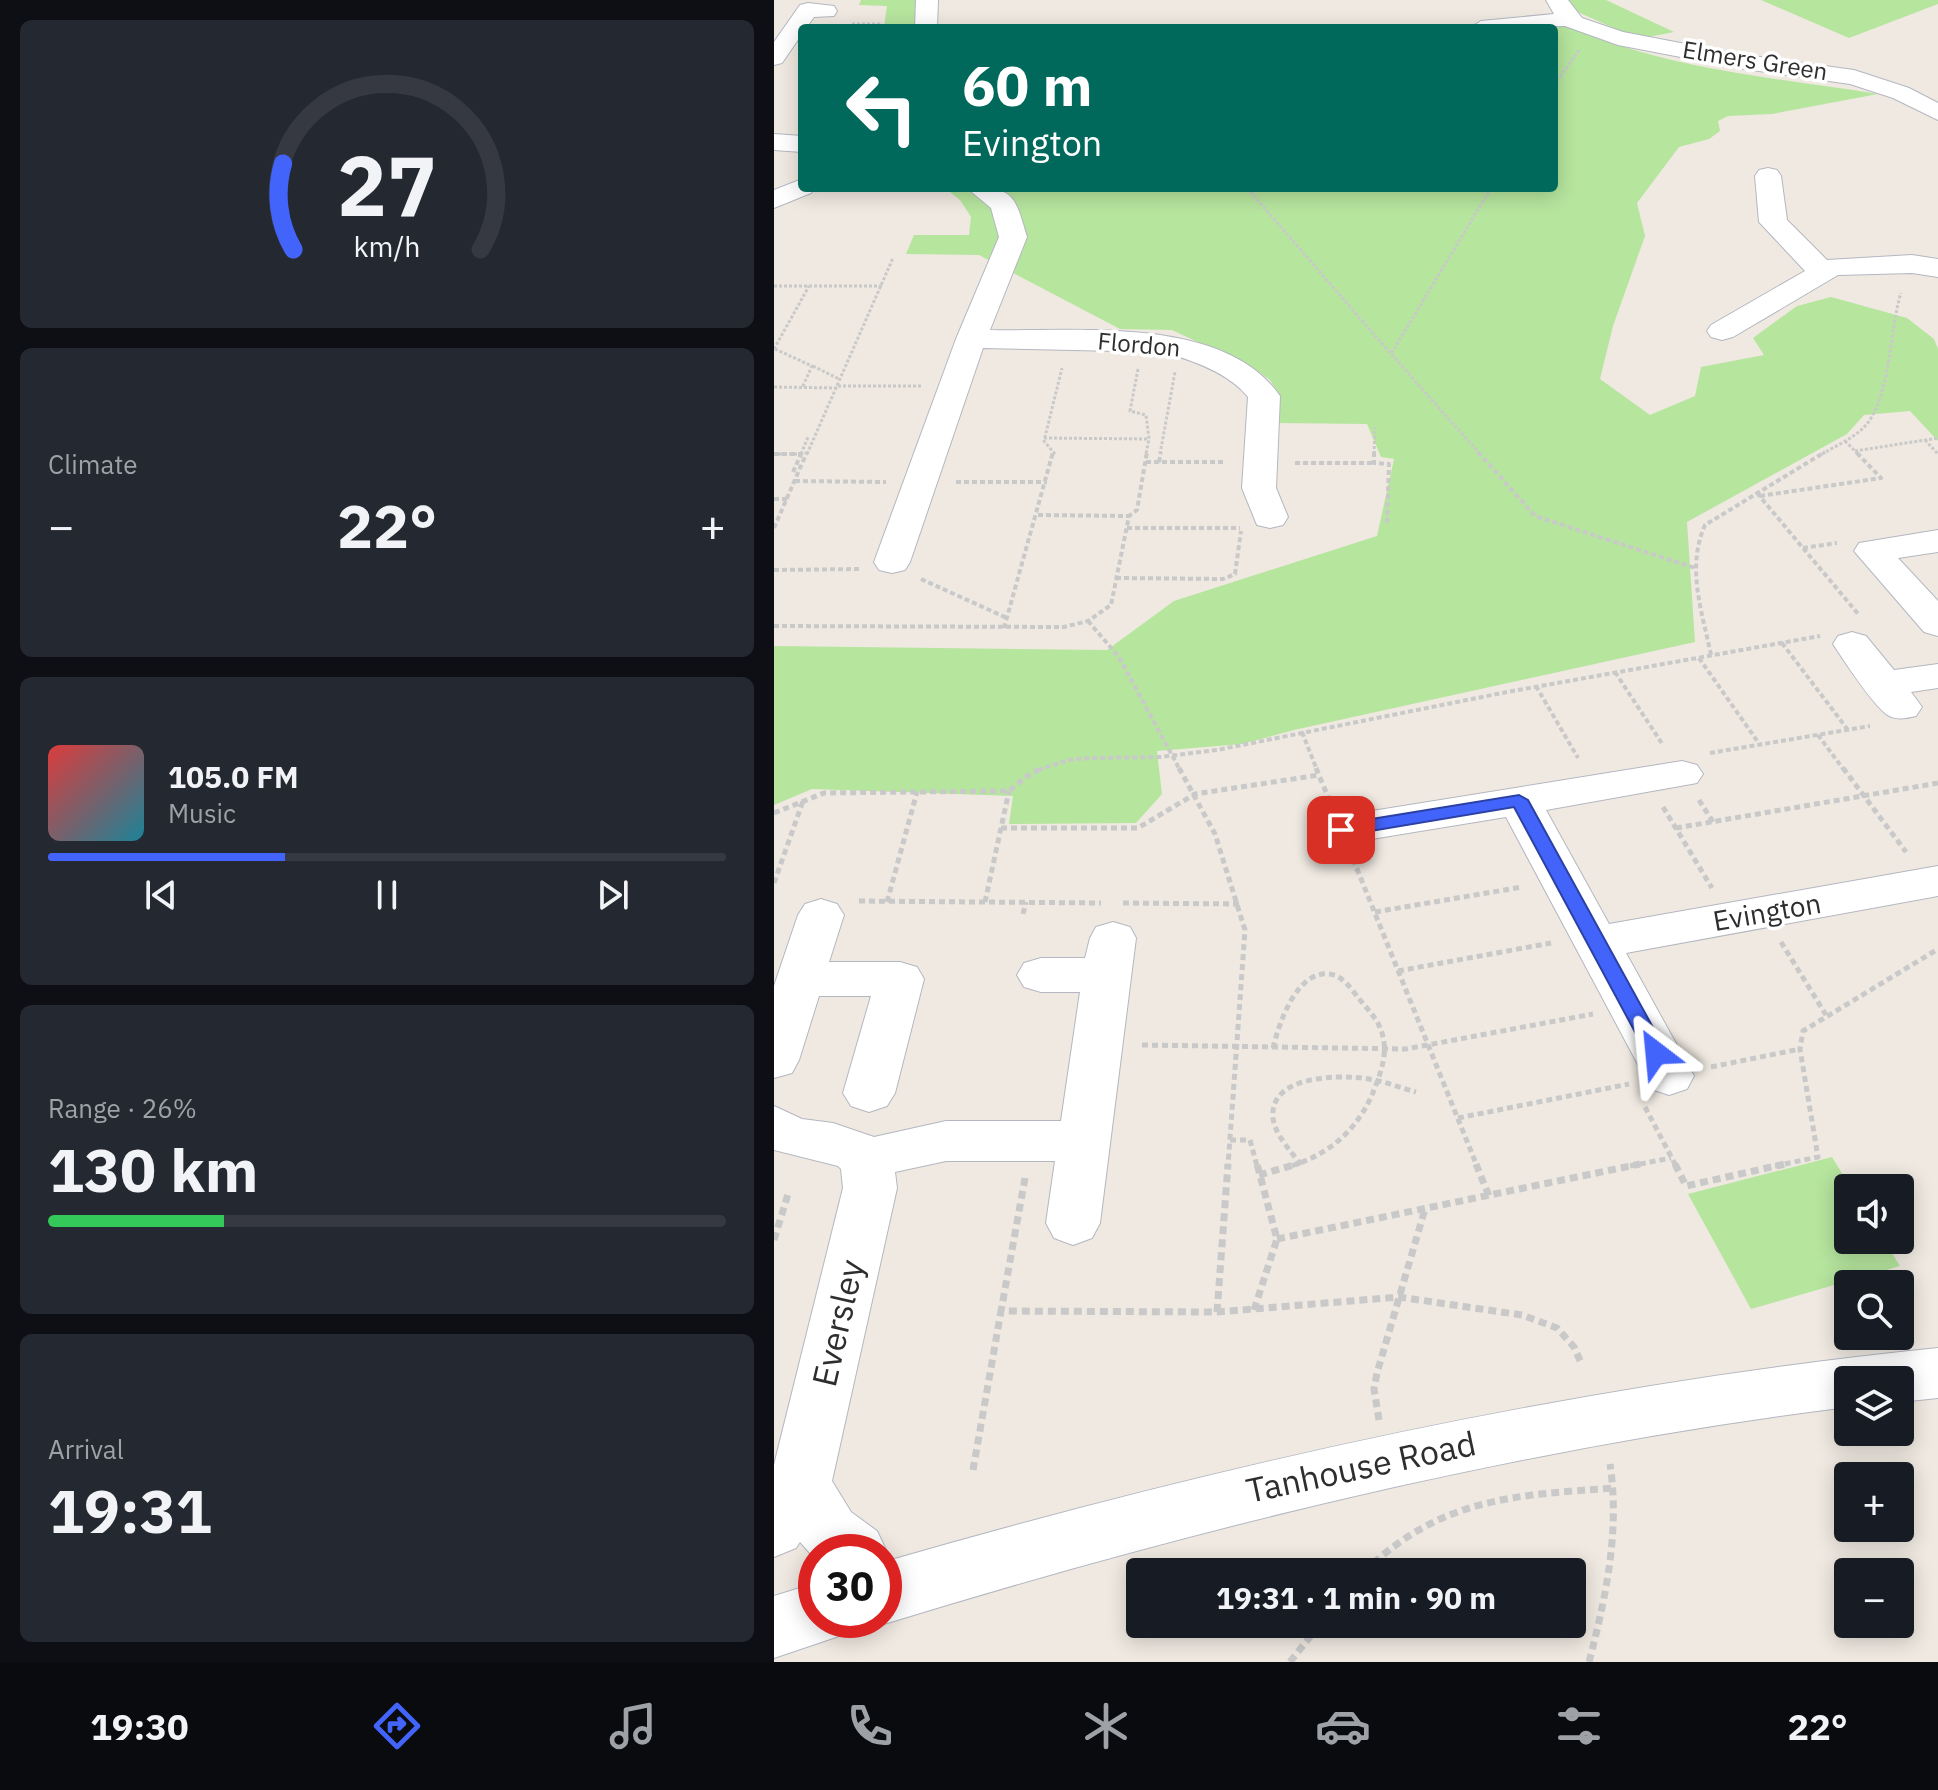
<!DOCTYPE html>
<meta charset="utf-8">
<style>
:root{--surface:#171b24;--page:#242831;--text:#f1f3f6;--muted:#9ea1a6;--line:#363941;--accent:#4264fb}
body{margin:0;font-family:"IBM Plex Sans",sans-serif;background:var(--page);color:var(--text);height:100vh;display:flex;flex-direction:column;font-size:30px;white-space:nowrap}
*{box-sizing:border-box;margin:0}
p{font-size:26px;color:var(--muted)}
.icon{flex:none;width:44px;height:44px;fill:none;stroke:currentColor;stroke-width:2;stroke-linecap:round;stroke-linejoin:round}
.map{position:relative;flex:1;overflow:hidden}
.details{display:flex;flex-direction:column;gap:20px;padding:20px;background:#0d0f14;width:774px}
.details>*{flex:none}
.top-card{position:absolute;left:24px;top:24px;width:760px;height:168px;border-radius:8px;box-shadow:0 4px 20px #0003;background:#00695c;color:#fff;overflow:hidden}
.buttons{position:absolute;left:1060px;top:1174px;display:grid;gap:16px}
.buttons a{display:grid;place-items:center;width:80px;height:80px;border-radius:8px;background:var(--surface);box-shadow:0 4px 20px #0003;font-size:40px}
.speed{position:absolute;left:24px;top:1534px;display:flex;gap:16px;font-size:40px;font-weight:700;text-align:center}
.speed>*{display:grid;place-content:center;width:104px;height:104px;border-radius:50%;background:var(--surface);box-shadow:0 4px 20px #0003;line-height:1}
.speed .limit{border:12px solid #d22;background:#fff;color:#111}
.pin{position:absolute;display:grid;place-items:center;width:68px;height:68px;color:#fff;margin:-34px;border-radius:16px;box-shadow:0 4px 12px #0006}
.me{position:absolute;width:88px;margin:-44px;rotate:331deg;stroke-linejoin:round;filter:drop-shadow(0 0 6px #0008)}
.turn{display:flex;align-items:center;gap:28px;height:168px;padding:0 32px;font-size:36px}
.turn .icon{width:104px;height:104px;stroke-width:2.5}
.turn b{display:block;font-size:56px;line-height:68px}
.big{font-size:60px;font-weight:800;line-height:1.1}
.details .card{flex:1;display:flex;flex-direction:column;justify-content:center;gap:12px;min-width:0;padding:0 28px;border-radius:12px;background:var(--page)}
.details .dial{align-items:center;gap:0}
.dial svg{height:208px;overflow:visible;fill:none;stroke:var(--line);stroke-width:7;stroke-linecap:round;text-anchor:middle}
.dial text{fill:var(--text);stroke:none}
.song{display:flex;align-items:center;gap:24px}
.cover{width:96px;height:96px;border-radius:12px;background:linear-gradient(135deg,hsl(0 70% 55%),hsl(190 70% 35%))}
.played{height:8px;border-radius:4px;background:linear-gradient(90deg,var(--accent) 35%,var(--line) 35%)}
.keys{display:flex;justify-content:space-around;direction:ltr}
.heat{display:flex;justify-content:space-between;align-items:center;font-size:44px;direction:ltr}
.charge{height:12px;border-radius:6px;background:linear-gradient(90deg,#34c759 26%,var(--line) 0)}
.trip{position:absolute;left:352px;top:1558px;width:460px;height:80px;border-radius:8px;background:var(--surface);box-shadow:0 4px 20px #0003;font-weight:800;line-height:80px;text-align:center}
.tab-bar{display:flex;height:128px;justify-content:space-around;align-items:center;background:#090b0e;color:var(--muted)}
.tab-bar .icon{width:56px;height:56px}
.tab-bar .selected{color:var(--accent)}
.tab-bar b{font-size:36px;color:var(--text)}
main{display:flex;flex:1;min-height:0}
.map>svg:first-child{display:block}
.green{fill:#b6e59e}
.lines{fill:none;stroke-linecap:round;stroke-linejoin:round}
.minor-casing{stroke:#b4b7c1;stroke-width:2}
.path-far3{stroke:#c9c9c9;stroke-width:3;stroke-dasharray:3 2;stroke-linecap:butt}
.path-far2{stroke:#c9c9c9;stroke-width:4;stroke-dasharray:5 3;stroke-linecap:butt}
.path-far1{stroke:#c9c9c9;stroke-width:5;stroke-dasharray:6 4;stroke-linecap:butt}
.path{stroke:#c9c9c9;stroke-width:7;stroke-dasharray:8 5;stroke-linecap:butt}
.minor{fill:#fff;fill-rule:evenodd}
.route{fill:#4264fb;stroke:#2b41a3;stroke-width:2}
.labels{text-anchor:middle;stroke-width:7;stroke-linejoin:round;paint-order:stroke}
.far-street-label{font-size:24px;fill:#2e2e2e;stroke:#fff}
.street-label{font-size:28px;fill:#2e2e2e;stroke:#fff}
.near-street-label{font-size:34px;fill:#2e2e2e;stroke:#fff}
</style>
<main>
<section class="details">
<div class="card dial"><svg viewBox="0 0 100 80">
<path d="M14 69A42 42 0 1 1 86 69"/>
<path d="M14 69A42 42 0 0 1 10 36" stroke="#4264fb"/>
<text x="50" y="56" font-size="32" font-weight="700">27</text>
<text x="50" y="72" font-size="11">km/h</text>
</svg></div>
<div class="card"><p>Climate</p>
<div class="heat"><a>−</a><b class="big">22°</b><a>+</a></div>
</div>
<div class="card">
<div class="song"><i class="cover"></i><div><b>105.0 FM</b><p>Music</p></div></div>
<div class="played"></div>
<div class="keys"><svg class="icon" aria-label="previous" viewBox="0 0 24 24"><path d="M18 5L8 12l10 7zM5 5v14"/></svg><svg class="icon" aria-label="pause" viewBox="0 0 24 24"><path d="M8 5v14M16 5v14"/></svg><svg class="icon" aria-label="next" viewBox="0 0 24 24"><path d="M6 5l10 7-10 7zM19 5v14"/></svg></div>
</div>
<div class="card"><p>Range · 26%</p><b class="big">130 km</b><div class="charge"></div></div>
<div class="card"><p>Arrival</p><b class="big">19:31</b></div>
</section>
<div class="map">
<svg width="1164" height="1662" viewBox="0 0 1164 1662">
<rect width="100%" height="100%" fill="#efe9e1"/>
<!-- green -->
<path class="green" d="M 87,0 L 146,0 L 145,25 L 110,27 L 113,6 L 85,5 Z
M 787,0 L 832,0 L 900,32 L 864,39 L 806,13 Z
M 987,0 L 1164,0 L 1164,4 L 1075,38 Z
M 787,22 C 885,69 998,77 1104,94 L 998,114 L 954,116 L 944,121 L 946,131 L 935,139 L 905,147 L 863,203 L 871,236 L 839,326 L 826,379 L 876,415 L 921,396 L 927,367 L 990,355 L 979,338 L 1023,306 L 1057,297 L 1133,318 L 1160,339 L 1164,349 L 1164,441 L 1136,411 L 1090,415 L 1073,434 L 913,522 L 921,642 L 520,730 L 468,744 L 383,751 L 388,794 L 362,823 L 235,824 L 239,796 L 38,789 L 0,805 L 0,646 L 333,650 L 400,601 L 603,536 L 620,459 L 607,457 L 593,424 L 504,423 L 503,391 L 496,380 L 481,369 L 398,330 L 346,329 L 205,255 L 132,254 L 140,235 L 195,235 L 197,217 L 186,200 L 171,188 L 780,188 L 780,28 L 717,28 Z
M 1058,1157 L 1077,1188 L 1074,1188 L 1074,1240 L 1110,1240 L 1126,1266 L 977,1309 L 914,1194 Z"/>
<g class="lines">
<defs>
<path id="minor" d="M 142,0 L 164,0 L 163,28 L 141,28 Z
M 772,0 L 794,0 L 808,18 L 849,32 L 964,54 L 1080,70 L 1135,88 L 1164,103 L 1164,120 L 1119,98 L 1076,84 L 964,68 L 844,45 L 791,26 L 696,28 L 707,21 L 780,14 Z
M 34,3 L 60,6 L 63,11 L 60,16 L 40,17 L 32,28 L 28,28 L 28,34 L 8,63 L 0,65 L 0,42 L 26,5 Z
M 0,134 L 28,136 L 28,152 L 0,150 Z
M 994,168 L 1003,170 L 1007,176 L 1013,220 L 1053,260 L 1138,255 L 1164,259 L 1164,277 L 1138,273 L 1064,275 L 959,337 L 948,340 L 937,337 L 933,331 L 937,325 L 1031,271 L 985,222 L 981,176 L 985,170 Z
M 28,179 L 28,188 L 41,188 L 37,193 L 0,208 L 0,190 Z
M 193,188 C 240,188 240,193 253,237 L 216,330 C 303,332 450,315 506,396 L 502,488 L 514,517 L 509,525 L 496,528 L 483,525 L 468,488 L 474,397 C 455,373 418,360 389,352 L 209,348 L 136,562 L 131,570 L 118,573 L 105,570 L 100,562 L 182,339 L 225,237 L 217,208 Z
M 1164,530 L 1164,552 L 1124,558 L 1164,601 L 1164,636 L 1150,632 L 1080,551 L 1085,543 Z
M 1078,632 L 1092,636 L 1120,670 L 1164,664 L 1164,688 L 1137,692 L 1148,707 L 1142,716 C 1133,718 1121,721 1112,714 C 1096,701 1071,662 1059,644 L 1064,636 Z
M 908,761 L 923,765 L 929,774 L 923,783 L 772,810 L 835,924 L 1164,866 L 1164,896 L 852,953 L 920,1076 L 913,1089 L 895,1095 L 877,1089 L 732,817 L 567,844 L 551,840 L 545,830 L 551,820 L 567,816 Z
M 47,899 L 63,904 L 70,915 L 55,962 L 126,962 L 143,967 L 150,979 L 121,1093 L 113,1106 L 95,1112 L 77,1106 L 69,1093 L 97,996 L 45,996 L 25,1060 L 18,1073 L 0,1078 L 0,986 L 24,915 L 31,904 Z
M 339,922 L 356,927 L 362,938 L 326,1223 L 318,1238 L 299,1245 L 280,1238 L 272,1223 L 281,1161 L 172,1161 L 121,1172 L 123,1188 L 58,1481 L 77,1512 L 103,1531 L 113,1552 L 110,1558 L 110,1552 L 42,1552 L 42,1560 L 26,1542 L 22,1548 L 0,1557 L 0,1465 L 69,1188 L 67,1169 L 64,1166 L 0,1150 L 0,1106 L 28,1119 L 59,1123 L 100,1137 L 172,1121 L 287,1121 L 306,992 L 267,992 L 250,987 L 243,975 L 250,963 L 267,958 L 311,958 L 316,938 L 322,927 Z
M 1164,1348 L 1164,1398 L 1126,1402 L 1126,1380 L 1074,1380 L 1074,1407 C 746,1448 426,1527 110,1624 L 101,1620 L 110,1620 L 110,1562 C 455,1462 808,1384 1164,1348 Z
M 42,1583 L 42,1620 L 72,1620 L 65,1636 L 0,1658 L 0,1596 Z"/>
</defs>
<!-- minor casing -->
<use href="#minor" class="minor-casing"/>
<!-- path-far3 -->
<path class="path-far3" d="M 78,24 L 108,24 L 106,28
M 780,85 L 806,49
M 473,188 L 617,354
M 0,286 L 109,286
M 0,349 L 35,286
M 1,349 L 38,366 L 28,388
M 39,366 L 67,380
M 364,369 L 356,411 L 372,415 L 375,439 L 372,454
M 64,386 L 147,386
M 0,387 L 63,388
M 270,438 L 375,439
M 1151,440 L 1164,454
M 1071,441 L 1084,454
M 1081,451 L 1164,438
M 0,454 L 28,454
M 27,454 L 34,437
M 33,454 L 119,258
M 281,454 L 270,441 L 288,368
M 386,454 L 401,372
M 600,454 L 601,427
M 706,454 L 617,354 L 717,188
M 1048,454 C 1060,447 1075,440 1086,431 C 1117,406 1115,330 1127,293"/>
<!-- path-far2 -->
<path class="path-far2" d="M 600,452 L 600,463 L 615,464 L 613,524
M 704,452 L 761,516 L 921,568
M 0,454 L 28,454
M 372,462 L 451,462
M 385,462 L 387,452
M 521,463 L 600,463
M 19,472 L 28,452
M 21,481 L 112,482
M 182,482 L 273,482
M 983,493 L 1085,615
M 986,496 L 1107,478 L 1082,452
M 0,499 L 13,499
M 264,515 L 355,516
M 0,528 L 33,452
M 353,528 L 466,528
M 1029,548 L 1063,543
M 0,570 L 87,569
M 342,578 L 449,579 L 461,574 L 467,531
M 147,579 L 233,618
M 314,621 L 345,657 L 406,770
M 0,626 L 290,627 L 314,621 L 337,605 L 355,516 L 363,510 L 373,452
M 230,628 L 279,452
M 1008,643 L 1074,730
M 937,655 C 928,611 912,568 931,525 L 1051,452
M 925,658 L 986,745
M 841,672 L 889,745
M 762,686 L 804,758
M 528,732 L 543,770
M 1044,735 L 1070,770
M 936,753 L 1096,726
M 264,770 L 294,760 L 316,758 L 386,757 L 443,750 L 733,692 L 1046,636"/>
<!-- path-far1 -->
<path class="path-far1" d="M 405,768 L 441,834 L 471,930 L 454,1166
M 542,768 L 556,802
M 1069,768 L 1132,852
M 925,800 L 939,822
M 889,807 L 938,888
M 0,813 L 50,793 L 235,791 L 253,776 L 268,768
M 227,828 L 364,828 L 421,794 L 545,775
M 902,828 L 1164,783
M 579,859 L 703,1166
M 0,883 L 29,801
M 85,901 L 327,903
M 113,902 L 143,792
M 211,902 L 235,791
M 349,903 L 465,904
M 601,912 L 748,887
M 249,914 L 252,902
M 1007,942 L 1052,1015
M 624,971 L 777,943
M 368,1045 L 632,1049 L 819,1014
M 499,1048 C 505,1023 524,965 560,975 C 572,979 579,992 587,1001 C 596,1012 606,1022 609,1037 C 613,1053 608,1069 602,1085 C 587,1126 559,1153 517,1166
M 937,1067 L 1026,1049
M 871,1107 L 902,1166
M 684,1118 L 855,1084
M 456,1140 L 476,1140 L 483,1166
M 527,1165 C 517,1151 501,1135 499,1118 C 495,1076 561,1075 588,1078 C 607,1080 624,1087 642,1092
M 856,1166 L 897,1158
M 1001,1166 L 1044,1157 L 1026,1049 L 1029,1031 L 1164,949"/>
<!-- path -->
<path class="path" d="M 702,1164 L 715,1196
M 901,1164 L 912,1186 L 1011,1164
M 485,1175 L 523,1164
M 251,1178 L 227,1311 L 443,1312 L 625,1297 L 748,1315 L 783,1328 L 800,1347 L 808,1365
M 503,1239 L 866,1164
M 0,1240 L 14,1194
M 480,1310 L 503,1239 L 483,1164
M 443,1312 L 454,1164
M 605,1420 L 600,1389 L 603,1373 L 651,1209
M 199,1470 L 227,1311
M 590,1572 C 666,1498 740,1495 841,1488
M 516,1662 L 546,1624
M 815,1662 C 832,1597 846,1531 836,1464"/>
<!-- minor -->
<use href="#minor" class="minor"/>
</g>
<!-- route -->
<path class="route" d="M 745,795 L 754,800 L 893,1053 L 890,1058 L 875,1058 L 740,807 L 567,836 L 558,830 L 567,824 Z"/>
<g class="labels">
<!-- far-street labels -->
<g class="far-street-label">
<text transform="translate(981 61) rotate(9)" y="8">Elmers Green</text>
<text transform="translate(365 345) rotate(5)" y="8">Flordon</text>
</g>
<!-- street labels -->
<g class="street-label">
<text transform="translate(993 912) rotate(-10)" y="10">Evington</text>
</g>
<!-- near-street labels -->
<g class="near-street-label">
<text transform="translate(64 1323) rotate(-77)" y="12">Eversley</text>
<text transform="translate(587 1467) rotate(-12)" y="12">Tanhouse Road</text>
</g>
</g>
</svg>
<div class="buttons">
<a><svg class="icon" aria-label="sound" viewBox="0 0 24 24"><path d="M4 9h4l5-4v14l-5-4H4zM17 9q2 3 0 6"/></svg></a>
<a><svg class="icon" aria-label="search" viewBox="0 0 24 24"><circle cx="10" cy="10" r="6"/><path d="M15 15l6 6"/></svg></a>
<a><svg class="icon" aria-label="layers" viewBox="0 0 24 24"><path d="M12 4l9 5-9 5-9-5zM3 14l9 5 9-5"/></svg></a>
<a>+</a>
<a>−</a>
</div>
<div class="speed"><div class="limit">30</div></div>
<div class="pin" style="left:567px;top:830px;background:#d93025"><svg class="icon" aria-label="arrive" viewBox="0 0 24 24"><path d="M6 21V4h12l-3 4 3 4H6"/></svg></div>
<svg class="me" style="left:882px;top:1053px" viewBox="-20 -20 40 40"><path d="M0-17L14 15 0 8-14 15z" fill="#4264fb" stroke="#fff" stroke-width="4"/></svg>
<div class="trip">19:31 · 1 min · 90 m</div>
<div class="top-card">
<div class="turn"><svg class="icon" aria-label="left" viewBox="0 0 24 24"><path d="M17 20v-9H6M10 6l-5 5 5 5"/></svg><div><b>60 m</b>Evington</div></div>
</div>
</div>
</main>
<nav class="tab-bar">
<b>19:30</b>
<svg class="icon selected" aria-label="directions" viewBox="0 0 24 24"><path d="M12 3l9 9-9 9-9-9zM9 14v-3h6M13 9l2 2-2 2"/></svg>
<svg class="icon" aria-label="music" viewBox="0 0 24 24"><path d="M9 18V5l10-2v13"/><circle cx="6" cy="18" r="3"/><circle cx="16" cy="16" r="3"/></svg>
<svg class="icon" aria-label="phone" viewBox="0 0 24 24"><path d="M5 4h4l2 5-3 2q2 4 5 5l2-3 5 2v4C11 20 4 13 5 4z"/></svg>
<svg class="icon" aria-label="climate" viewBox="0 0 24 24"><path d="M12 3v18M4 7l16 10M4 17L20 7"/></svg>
<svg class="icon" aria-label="car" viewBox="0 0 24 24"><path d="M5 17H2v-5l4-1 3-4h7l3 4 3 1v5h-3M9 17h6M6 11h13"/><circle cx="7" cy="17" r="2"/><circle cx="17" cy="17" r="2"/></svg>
<svg class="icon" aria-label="filters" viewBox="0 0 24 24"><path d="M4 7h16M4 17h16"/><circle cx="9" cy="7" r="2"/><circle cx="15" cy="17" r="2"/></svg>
<b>22°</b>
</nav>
